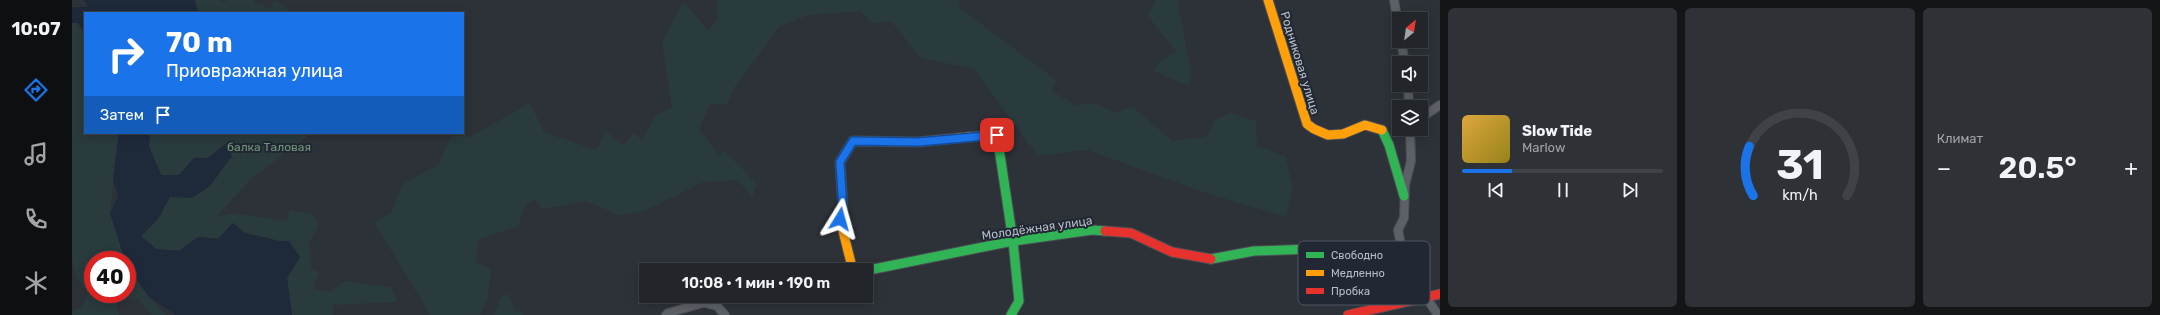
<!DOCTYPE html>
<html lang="ru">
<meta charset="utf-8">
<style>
:root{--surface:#22262a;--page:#2e3236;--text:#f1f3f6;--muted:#a2a5a8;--line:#3f4347;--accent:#1a73e8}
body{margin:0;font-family:Rubik,sans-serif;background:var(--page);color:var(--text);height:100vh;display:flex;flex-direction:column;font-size:15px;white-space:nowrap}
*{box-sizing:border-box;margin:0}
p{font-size:13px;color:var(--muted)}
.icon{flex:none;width:22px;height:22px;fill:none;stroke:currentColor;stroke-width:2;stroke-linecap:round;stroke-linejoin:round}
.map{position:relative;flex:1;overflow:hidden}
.drawer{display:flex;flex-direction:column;gap:8px;padding:8px;background:#131517;width:720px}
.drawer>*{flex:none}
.top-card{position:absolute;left:12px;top:12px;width:380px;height:122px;border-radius:0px;box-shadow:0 2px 10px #0003,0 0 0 1px var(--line);background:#1a73e8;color:#fff;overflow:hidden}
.needle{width:26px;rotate:29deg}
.buttons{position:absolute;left:1320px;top:12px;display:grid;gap:8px}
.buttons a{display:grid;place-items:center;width:36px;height:36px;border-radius:0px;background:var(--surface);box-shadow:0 2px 10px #0003,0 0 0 1px var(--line);font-size:20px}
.speed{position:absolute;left:12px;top:251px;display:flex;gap:8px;font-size:20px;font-weight:700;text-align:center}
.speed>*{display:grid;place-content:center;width:52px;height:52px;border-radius:50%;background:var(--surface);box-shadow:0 2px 10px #0003,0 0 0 1px var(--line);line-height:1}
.speed .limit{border:6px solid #d22;background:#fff;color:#111}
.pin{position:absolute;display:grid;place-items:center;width:34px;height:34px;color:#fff;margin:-17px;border-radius:8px;box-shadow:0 2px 6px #0006}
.me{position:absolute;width:44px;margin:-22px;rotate:8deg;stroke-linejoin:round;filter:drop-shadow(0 0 3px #0008)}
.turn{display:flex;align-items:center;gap:14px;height:84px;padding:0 16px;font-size:18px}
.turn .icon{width:52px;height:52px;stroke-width:2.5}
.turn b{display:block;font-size:28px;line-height:34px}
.then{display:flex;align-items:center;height:38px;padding:0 16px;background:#0003;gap:8px;font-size:15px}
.big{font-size:30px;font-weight:600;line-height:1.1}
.drawer .widget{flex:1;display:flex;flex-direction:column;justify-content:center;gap:6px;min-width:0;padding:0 14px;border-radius:6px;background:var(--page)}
.drawer .dial{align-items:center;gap:0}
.dial svg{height:104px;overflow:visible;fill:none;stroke:var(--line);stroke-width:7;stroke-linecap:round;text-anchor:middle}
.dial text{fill:var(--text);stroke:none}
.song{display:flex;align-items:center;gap:12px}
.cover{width:48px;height:48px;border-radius:6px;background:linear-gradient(135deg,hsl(40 70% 55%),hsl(50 70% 35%))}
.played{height:4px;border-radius:2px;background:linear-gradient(90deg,var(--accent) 25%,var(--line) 25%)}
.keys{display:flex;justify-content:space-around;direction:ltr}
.heat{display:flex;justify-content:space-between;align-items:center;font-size:22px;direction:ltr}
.drawer .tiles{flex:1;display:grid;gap:8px;grid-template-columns:repeat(3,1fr)}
.trip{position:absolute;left:567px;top:263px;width:234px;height:40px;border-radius:0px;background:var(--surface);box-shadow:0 2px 10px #0003,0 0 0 1px var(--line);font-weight:600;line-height:40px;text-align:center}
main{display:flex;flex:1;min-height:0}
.tab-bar{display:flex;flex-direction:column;width:72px;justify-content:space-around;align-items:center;background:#0e0f11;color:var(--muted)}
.tab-bar .icon{width:28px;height:28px}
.tab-bar .current{color:var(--accent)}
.tab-bar b{font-size:18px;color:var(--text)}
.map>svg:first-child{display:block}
.green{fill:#2a3b3d}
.water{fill:#1e293a}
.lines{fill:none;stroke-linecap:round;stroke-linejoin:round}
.street-casing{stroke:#4b4e55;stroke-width:10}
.fast-casing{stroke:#4b4e55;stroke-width:11}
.slow-casing{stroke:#4b4e55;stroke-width:11}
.jam-casing{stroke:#4b4e55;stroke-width:11}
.street{stroke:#5d6066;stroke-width:8}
.fast{stroke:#30b455;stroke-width:9}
.slow{stroke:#ff9f0a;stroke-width:9}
.jam{stroke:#e5322d;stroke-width:9}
.route-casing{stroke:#114b97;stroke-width:10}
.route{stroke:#1a73e8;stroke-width:7}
.labels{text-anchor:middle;stroke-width:4;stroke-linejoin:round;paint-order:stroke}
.street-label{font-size:12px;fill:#b8bec8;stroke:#212833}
.park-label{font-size:12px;fill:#72967a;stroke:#212833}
.key{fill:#212833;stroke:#4e5560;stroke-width:1}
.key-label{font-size:11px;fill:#b8bec8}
</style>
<main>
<nav class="tab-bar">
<b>10:07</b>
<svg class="icon current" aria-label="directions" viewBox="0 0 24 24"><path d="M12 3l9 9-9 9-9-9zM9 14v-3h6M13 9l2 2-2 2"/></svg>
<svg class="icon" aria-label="music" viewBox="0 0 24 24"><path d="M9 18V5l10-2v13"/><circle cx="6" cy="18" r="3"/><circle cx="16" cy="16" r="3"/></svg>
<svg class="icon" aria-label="phone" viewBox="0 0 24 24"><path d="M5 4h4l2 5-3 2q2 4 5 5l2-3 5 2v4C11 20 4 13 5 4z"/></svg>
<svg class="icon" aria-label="climate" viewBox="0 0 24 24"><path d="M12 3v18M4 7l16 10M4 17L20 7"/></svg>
</nav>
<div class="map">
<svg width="1368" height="315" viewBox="0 0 1368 315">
<rect width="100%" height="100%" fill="#2d3238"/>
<!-- green -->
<path class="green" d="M 123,0 L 148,0 L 151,3 L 155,0 L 183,0 L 182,3 L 199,8 L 203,0 L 217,10 L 218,13 L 130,13 L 125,9 Z
M 645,0 L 887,0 L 888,8 L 984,80 L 980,91 L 1003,105 L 1023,103 L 1043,113 L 1061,107 L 1100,141 L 1134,137 L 1143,120 L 1159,113 L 1184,121 L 1185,146 L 1213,156 L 1221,187 L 1214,217 L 1134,193 L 1016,150 L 966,156 L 902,69 L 849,58 L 819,21 L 800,23 L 789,11 L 736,15 L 708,26 L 662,88 L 655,104 L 638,104 L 627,129 L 647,155 L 652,150 L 685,184 L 680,198 L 666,180 L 632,182 L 570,212 L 547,215 L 514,201 L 470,209 L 463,200 L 454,204 L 446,226 L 406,240 L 404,262 L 419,270 L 416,297 L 408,315 L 358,315 L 302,222 L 319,213 L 331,184 L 366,165 L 380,135 L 398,137 L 458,103 L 472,132 L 524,150 L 534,131 L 551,145 L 562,133 L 570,140 L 584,115 L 600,108 L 590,42 L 611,2 L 637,31 L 646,18 Z
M 1084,0 L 1105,0 L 1119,71 L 1117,86 L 1082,71 L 1086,63 L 1104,51 L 1076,16 Z
M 0,23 L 6,23 L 13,33 L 13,133 L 46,133 L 38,213 L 53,260 L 21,260 L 21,294 L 55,294 L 55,266 L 77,297 L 94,315 L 80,315 L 66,299 L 44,301 L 47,315 L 0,315 L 0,311 L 10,307 L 16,293 L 5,279 L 0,259 Z
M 78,133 L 240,133 L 181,177 L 144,217 L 162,213 L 216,221 L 217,210 L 242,215 L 247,226 L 237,242 L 239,269 L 247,272 L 241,289 L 258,292 L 273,281 L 319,287 L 326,302 L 261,305 L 261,315 L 220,315 L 215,278 L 228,257 L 217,241 L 207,241 L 173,233 L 161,223 L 146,239 L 126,237 L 107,251 L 84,249 L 69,236 L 86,219 L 98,197 L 160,156 L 153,144 L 136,158 L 122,158 L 107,175 L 89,175 L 77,146 Z
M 430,295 L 437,295 L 443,311 L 450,312 L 452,315 L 422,315 Z"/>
<!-- water -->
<path class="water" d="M 12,0 L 123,0 L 125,9 L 130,13 L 13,13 L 13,33 L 6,23 L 0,23 L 0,7 L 16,7 Z
M 47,133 L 78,133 L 77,146 L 89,175 L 107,175 L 122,158 L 136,158 L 153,144 L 160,156 L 138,186 L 120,198 L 98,197 L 86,219 L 69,236 L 84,249 L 107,251 L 126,237 L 146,239 L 161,223 L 173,233 L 207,241 L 217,241 L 228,257 L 215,278 L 220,315 L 104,315 L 77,297 L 55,266 L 55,260 L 53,260 L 38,213 L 46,197 L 41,179 Z"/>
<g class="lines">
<defs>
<path id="street" d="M 1322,0 L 1327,29
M 1329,41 L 1333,63
M 1336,85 L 1337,107
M 1349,118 L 1368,105
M 1338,129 L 1339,161 L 1333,185 L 1332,218 L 1326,230 L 1340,301
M 1354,297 L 1366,315
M 633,303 L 645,306 L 653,315
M 594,315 L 596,313 L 655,296"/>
<path id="fast" d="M 1310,130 L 1317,145 L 1332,196
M 897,137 L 925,135 L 941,241 L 947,301 L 939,315
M 1139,259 L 1182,251 L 1329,246
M 768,270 L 780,267 L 802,269 L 941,241 L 1020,230 L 1033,231"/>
<path id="slow" d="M 1196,0 L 1235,124 L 1242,129 L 1256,135 L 1271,134 L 1293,125 L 1310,130
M 780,267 L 768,219 L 771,209 L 768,162 L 781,141 L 846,142 L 897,137"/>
<path id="jam" d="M 1033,231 L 1059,233 L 1100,252 L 1139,259
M 1276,315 L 1368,294"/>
</defs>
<!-- street casing -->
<use href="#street" class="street-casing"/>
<!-- fast casing -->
<use href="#fast" class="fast-casing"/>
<!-- slow casing -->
<use href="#slow" class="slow-casing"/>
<!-- jam casing -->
<use href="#jam" class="jam-casing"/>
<!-- street -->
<use href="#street" class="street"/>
<!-- fast -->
<use href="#fast" class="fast"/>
<!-- slow -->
<use href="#slow" class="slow"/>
<!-- jam -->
<use href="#jam" class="jam"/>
</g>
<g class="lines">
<defs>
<path id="route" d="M 768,219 L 771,210 L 768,162 L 781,141 L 846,142 L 925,135"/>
</defs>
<!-- route casing -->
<use href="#route" class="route-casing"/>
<!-- route -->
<use href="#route" class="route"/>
</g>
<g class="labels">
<!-- street labels -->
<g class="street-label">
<text transform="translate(1228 63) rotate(73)" y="4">Родниковая улица</text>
<text transform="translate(965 228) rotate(-8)" y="4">Молодёжная улица</text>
</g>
<!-- park labels -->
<g class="park-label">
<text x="197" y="151">балка Таловая</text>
</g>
</g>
<!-- legend -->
<rect x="1226" y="241" width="132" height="64" rx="6" class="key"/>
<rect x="1234" y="252" width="18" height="6" fill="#30b455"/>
<rect x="1234" y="270" width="18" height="6" fill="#ff9f0a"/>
<rect x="1234" y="288" width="18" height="6" fill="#e5322d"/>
<g class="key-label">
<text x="1259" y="259">Свободно</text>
<text x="1259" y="277">Медленно</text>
<text x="1259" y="295">Пробка</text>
</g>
</svg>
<div class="buttons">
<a><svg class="needle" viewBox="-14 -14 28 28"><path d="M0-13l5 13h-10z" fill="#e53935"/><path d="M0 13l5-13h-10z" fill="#a2a5a8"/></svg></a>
<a><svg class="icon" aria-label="sound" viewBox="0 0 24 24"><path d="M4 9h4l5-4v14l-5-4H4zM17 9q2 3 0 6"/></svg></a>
<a><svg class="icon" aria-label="layers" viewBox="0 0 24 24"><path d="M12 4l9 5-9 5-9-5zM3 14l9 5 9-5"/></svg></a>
</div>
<div class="speed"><div class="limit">40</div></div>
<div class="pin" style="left:925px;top:135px;background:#d93025"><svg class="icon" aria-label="arrive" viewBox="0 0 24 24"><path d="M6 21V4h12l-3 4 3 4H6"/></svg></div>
<svg class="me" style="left:768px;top:219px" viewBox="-20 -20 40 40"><path d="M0-17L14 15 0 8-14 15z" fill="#1a73e8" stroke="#fff" stroke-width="4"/></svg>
<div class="trip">10:08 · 1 мин · 190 m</div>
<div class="top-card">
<div class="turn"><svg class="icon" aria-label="right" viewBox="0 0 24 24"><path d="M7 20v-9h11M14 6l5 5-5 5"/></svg><div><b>70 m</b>Приовражная улица</div></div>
<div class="then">Затем<svg class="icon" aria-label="arrive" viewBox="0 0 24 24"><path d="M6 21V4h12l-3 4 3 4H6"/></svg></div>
</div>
</div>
<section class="drawer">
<div class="tiles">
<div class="widget">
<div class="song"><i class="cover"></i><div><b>Slow Tide</b><p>Marlow</p></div></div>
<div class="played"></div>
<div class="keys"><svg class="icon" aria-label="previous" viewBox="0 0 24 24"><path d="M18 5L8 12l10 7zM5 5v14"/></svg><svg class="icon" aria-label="pause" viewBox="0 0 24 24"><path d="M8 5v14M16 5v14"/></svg><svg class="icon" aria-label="next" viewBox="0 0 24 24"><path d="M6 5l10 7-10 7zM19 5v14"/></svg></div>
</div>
<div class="widget dial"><svg viewBox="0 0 100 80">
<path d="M14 69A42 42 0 1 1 86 69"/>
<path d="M14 69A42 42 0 0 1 11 31" stroke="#1a73e8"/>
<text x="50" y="56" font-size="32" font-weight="700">31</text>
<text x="50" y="72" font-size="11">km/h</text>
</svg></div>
<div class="widget"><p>Климат</p>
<div class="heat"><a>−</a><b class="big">20.5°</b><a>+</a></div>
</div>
</div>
</section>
</main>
